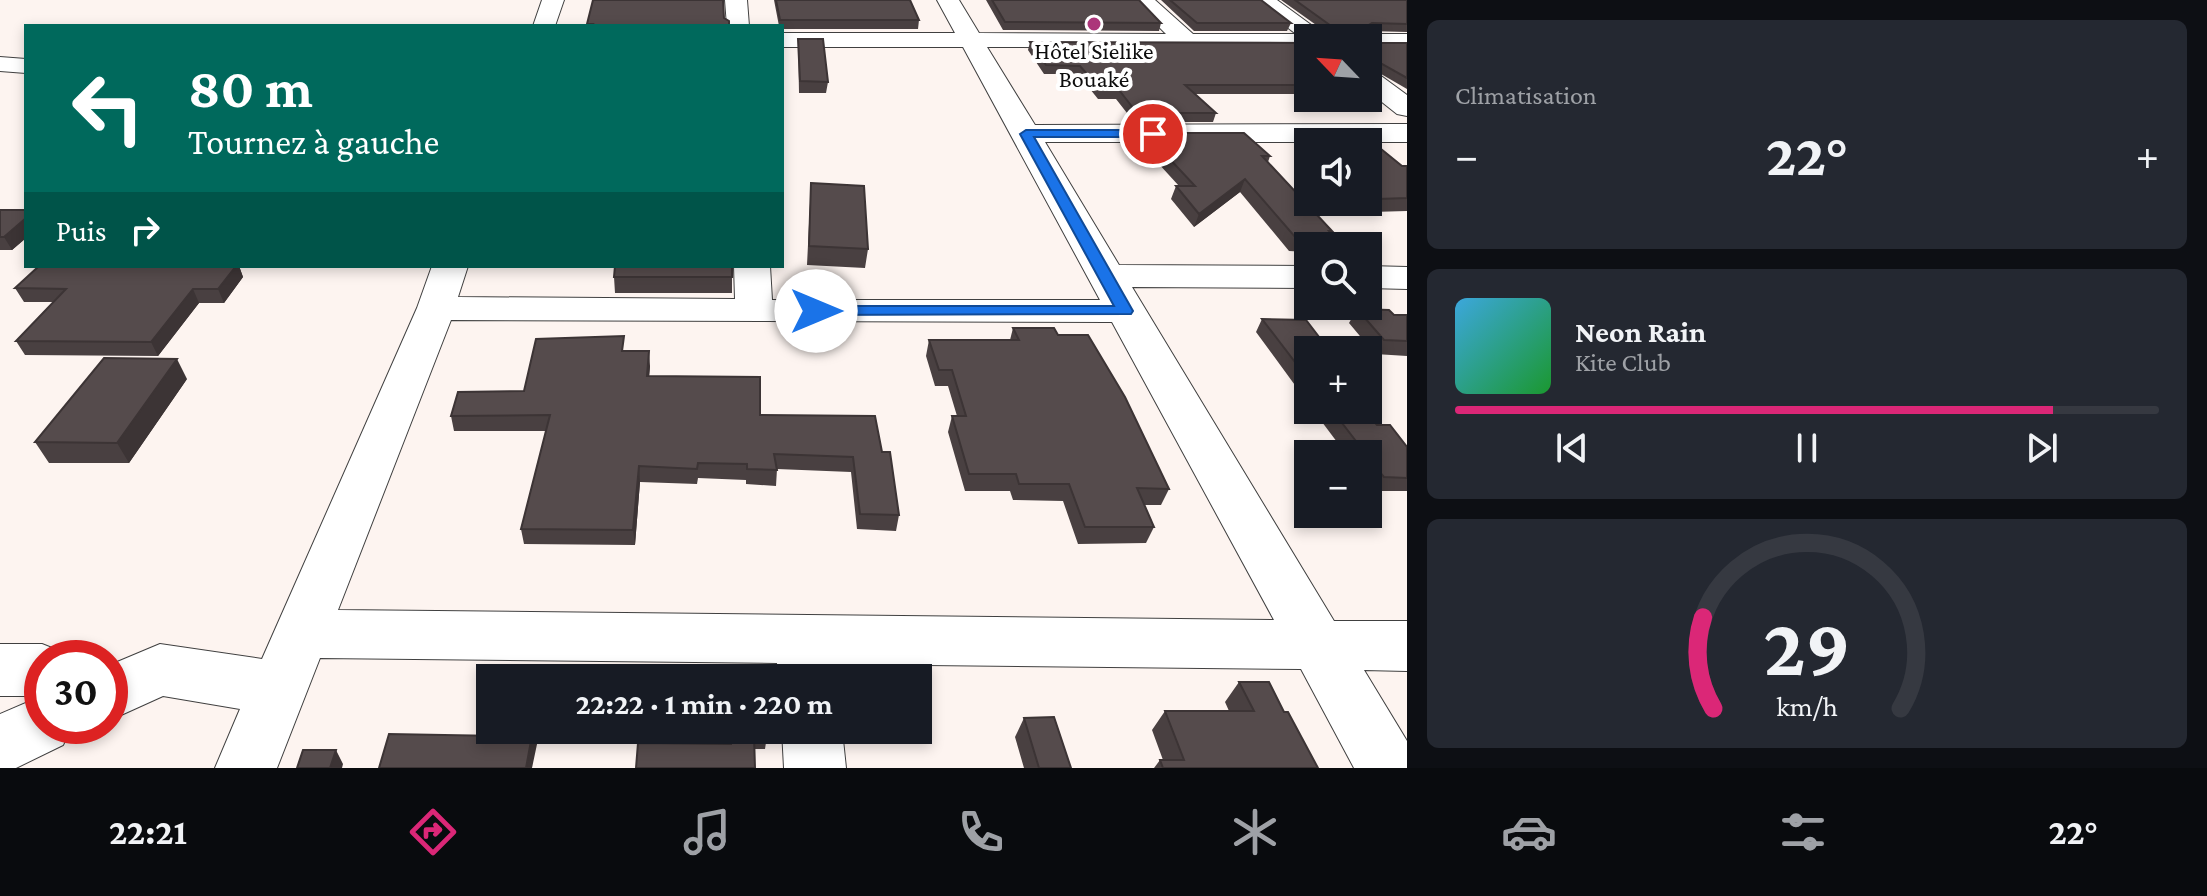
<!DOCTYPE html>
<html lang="fr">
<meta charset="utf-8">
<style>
:root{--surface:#171b24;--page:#242831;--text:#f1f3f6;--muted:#9ea1a6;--line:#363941;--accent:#db2777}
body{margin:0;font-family:"Crimson Pro",serif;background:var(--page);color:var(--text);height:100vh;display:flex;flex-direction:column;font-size:30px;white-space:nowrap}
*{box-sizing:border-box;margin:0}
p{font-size:26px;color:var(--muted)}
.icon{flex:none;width:44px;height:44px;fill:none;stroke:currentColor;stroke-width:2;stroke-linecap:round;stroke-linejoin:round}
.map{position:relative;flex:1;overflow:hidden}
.drawer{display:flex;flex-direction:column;gap:20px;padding:20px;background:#0d0f14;width:800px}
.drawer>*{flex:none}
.hud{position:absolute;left:24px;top:24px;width:760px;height:244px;border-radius:0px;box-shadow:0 4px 12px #0003;background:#00695c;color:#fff;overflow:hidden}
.needle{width:52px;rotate:295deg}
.fabs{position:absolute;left:1294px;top:24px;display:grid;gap:16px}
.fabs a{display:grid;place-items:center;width:88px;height:88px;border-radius:0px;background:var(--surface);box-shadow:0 4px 12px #0003;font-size:40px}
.speed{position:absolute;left:24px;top:640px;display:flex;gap:16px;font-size:40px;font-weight:700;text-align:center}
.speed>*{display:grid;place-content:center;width:104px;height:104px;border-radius:50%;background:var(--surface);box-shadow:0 4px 12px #0003;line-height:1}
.speed .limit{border:12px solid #d22;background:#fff;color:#111}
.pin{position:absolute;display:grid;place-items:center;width:68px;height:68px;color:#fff;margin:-34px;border:4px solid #fff;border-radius:50%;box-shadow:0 2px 8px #0007}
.me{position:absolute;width:88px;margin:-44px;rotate:90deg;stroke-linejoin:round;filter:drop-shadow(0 0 6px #0008)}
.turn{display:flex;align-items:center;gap:28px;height:168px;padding:0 32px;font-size:36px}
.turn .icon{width:104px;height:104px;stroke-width:2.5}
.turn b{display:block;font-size:56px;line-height:68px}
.then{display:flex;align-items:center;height:76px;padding:0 32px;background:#0003;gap:16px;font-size:30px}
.big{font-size:60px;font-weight:700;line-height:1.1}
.drawer .widget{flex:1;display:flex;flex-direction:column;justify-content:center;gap:12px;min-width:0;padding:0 28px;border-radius:12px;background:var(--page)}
.drawer .dial{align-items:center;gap:0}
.dial svg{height:208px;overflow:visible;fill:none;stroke:var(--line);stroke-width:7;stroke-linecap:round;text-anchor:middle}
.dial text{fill:var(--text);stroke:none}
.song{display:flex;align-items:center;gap:24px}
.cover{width:96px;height:96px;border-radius:12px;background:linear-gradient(135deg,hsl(200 70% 55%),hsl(130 70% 35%))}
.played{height:8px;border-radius:4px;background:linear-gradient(90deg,var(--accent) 85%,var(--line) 85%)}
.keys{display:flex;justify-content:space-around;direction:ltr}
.heat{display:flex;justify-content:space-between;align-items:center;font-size:44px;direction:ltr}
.trip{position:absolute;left:476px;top:664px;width:456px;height:80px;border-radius:0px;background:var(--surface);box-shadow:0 4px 12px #0003;font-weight:700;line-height:80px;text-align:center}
.tab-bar{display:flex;height:128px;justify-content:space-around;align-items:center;background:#090b0e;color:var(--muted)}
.tab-bar .icon{width:56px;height:56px}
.tab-bar .active{color:var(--accent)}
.tab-bar b{font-size:36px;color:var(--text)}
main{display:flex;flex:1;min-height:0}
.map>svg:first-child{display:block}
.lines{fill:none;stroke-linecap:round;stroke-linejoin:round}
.minor-casing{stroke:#404040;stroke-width:2}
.minor{fill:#fff;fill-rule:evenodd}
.wall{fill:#494041}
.shaded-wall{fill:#3c3435}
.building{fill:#554b4c;stroke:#3c3435;stroke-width:2}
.route{fill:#1a73e8;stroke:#114b97;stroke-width:2}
.poi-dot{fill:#ac367a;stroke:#fff;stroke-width:3}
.labels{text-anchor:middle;stroke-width:8;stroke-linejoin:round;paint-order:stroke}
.far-poi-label{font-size:24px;fill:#0d0d0d;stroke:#fff}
</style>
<main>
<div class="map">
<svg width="1407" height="768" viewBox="0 0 1407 768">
<rect width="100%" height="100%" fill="#fdf4f0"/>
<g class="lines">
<defs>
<path id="minor" d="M 542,0 L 564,0 L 555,26 L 533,26 Z
M 725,0 L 747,0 L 749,26 L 727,26 Z
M 937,0 L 959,0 L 979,33 L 1166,34 L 1132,0 L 1155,0 L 1193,34 L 1296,34 L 1252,0 L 1277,0 L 1329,38 L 1308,38 L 1308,48 L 987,47 L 1035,125 L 1407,124 L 1407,142 L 1045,142 L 1119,265 L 1308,266 L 1308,288 L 1132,287 L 1334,621 L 1407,621 L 1407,671 L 1364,670 L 1407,741 L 1407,768 L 1354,768 L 1301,669 L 834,664 L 836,678 L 778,678 L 777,663 L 320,658 L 277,768 L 215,768 L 240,709 L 163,696 L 110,720 L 110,665 L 160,644 L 262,659 L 417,308 L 432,266 L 468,266 L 458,297 L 735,299 L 734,266 L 770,266 L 772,300 L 1100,300 L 963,47 L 782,47 L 782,33 L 955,33 ZM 451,320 L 1112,322 L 1274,620 L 338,610 Z
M 1368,34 L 1407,34 L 1407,48 L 1368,48 L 1368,38 L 1358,38 Z
M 0,57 L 26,59 L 26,73 L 0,71 Z
M 1368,70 L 1377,73 L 1407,95 L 1407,116 L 1397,114 L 1368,91 Z
M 1368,266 L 1407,267 L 1407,289 L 1368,288 Z
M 0,644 L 42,644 L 62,652 L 65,658 L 42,658 L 42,696 L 0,696 Z
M 42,696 L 42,726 L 72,726 L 63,745 L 16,768 L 0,768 L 0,714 Z
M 782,730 L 842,730 L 846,768 L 784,768 Z"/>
</defs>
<!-- minor casing -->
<use href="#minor" class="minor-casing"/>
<!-- minor -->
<use href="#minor" class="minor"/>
</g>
<!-- wall -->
<path class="wall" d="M 774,0 L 910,0 L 919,20 L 918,29 L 782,29 L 782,26 L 779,26 Z
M 986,0 L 1139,0 L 1161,23 L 1159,31 L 1003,30 Z
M 1161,0 L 1261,0 L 1291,23 L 1287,31 L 1194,31 Z
M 1281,0 L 1407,0 L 1407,32 L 1368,31 L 1366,32 L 1372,43 L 1407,43 L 1407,89 L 1369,67 L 1368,78 L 1368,38 L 1312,38 L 1315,33 L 1326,32 Z
M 798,39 L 828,82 L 826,93 L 799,93 Z
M 1030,42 L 1308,43 L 1308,94 L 1195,94 L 1216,113 L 1213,122 L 1134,122 L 1116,99 L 1098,99 L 1078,74 L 1044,74 L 1028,50 Z
M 1156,133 L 1270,156 L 1268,162 L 1332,231 L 1331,233 L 1336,239 L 1332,246 L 1308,246 L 1308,252 L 1289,251 L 1240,192 L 1194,227 L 1171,199 L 1176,186 L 1179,186 L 1147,151 L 1151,139 L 1154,139 Z
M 1307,136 L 1365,136 L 1402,166 L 1407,166 L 1407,211 L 1371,212 L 1360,202 L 1368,202 L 1368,142 L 1308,142 L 1308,154 L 1302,148 Z
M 811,183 L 868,249 L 865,268 L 807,265 Z
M 0,210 L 26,210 L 26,238 L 12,250 L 0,250 Z
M 39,266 L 239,266 L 243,277 L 224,303 L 199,303 L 158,356 L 25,355 L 16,341 L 53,302 L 24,302 L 15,288 Z
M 732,266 L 732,293 L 615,293 L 614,277 Z
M 1357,309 L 1394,315 L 1407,315 L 1407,356 L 1375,354 L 1349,323 Z
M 1262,319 L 1308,350 L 1308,403 L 1256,332 Z
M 1013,328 L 1058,335 L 1169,489 L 1161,505 L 1144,505 L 1154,527 L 1146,543 L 1078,544 L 1063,501 L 1013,500 L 1010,491 L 965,491 L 948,432 L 952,416 L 957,416 L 948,386 L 935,386 L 926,356 L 929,340 L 1010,340 Z
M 625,351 L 650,366 L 649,376 L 760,415 L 882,452 L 899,515 L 896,531 L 857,529 L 851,472 L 777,469 L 776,486 L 746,484 L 746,480 L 698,478 L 697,484 L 640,482 L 635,545 L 524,544 L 521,529 L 546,431 L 454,431 L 451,416 L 524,391 Z
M 187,379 L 129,463 L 49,463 L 35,442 Z
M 1313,410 L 1364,410 L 1377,425 L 1407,447 L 1407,491 L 1374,491 L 1368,483 L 1368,454 L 1346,454 Z
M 1239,682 L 1284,712 L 1318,768 L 1154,768 L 1160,760 L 1163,760 L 1152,730 L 1165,711 L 1229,711 L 1225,702 Z
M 1024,718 L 1071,768 L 1024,768 L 1015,737 Z
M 730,730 L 767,736 L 765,749 L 755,749 L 730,744 Z"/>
<!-- shaded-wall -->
<path class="shaded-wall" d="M 1372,23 L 1368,31 L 1355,38 L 1359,31 Z
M 1245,179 L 1240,192 L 1194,227 L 1199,214 Z
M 26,218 L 26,238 L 12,250 L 4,237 Z
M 236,266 L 239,266 L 243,277 L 224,303 L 218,289 Z
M 193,289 L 199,303 L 158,356 L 151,342 Z
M 649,351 L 650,366 L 648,391 L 647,376 Z
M 177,359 L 187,379 L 129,463 L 117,443 Z
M 639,466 L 640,482 L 635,545 L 633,530 Z
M 533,730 L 540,730 L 532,768 L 526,768 Z
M 336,750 L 343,764 L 342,768 L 330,768 Z"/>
<!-- building -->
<path class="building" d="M 593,0 L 723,0 L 724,18 L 729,21 L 729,26 L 592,26 L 593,24 L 587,24 Z
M 776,0 L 910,0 L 919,20 L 780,20 Z
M 992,0 L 1139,0 L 1161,23 L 1005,22 Z
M 1170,0 L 1261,0 L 1291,23 L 1197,23 Z
M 1295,0 L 1407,0 L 1407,24 L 1372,23 L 1359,31 L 1369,33 L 1372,43 L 1407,43 L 1407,78 L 1373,59 L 1369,62 L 1369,76 L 1368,76 L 1368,38 L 1313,38 L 1315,33 L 1335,32 L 1334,28 Z
M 798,39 L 823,39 L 828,82 L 800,81 Z
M 1030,42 L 1308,43 L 1308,85 L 1185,85 L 1216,113 L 1137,113 L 1119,90 L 1101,90 L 1080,66 L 1046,65 Z
M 1156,133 L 1244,133 L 1270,156 L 1262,156 L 1332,231 L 1329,231 L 1336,239 L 1296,238 L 1245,179 L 1199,214 L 1176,186 L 1195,186 L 1151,139 L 1161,139 Z
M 1307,136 L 1365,136 L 1402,166 L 1407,166 L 1407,198 L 1378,199 L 1368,190 L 1368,142 L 1314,142 Z
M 811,183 L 864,186 L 868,249 L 809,246 Z
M 0,210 L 26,210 L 26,218 L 4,237 L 0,237 Z
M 39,266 L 236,266 L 218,289 L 193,289 L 151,342 L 16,341 L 66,289 L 15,288 Z
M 615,266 L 732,266 L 732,277 L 614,277 Z
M 1357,309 L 1389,310 L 1394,315 L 1407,315 L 1407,341 L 1384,340 Z
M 1262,319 L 1306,320 L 1329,350 L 1308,350 L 1308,379 Z
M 1013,328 L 1054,328 L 1058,335 L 1088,335 L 1125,397 L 1169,489 L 1137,488 L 1154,527 L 1085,527 L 1069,484 L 1019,484 L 1016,474 L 969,474 L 952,416 L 966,416 L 952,370 L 939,370 L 929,340 L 1019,340 Z
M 624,336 L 622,351 L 649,351 L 647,376 L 760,377 L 760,415 L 875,416 L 882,452 L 890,452 L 899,515 L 860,514 L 853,457 L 774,454 L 777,470 L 747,469 L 747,464 L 698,463 L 697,469 L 639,466 L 633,530 L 521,529 L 550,415 L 451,416 L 458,392 L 524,391 L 536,339 Z
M 104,358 L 177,359 L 117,443 L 35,442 Z
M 1332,410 L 1364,410 L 1377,425 L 1390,425 L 1407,447 L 1407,478 L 1384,477 L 1368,457 L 1368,454 L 1366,454 Z
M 1239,682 L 1269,682 L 1284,712 L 1288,712 L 1318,768 L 1163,768 L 1160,760 L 1184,760 L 1165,711 L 1254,711 Z
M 1054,717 L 1071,768 L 1039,768 L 1024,718 Z
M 502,730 L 533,730 L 526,768 L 379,768 L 389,734 L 500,736 Z
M 731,730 L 766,730 L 767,736 L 754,736 L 755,768 L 636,768 L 638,743 L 731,744 Z
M 303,750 L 336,750 L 330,768 L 297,768 Z"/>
<!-- route -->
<path class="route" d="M 1026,130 L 1153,130 L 1159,134 L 1153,137 L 1034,137 L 1133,311 L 1131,314 L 810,315 L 808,311 L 816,306 L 1114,306 L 1020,134 Z"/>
<!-- markers -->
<circle class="poi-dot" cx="1094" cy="24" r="8"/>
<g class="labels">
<!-- far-poi labels -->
<g class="far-poi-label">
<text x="1094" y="59">Hôtel Sielike<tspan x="1094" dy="28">Bouaké</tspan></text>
</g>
</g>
</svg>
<div class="fabs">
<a><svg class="needle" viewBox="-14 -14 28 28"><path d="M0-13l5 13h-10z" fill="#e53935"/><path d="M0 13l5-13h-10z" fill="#9ea1a6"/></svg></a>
<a><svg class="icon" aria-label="sound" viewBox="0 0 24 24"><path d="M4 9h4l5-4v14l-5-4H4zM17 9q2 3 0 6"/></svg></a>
<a><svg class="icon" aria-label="search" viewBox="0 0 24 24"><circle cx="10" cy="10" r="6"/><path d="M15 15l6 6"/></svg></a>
<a>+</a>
<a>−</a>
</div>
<div class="speed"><div class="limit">30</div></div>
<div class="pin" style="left:1153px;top:134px;background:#d93025"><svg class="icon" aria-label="arrive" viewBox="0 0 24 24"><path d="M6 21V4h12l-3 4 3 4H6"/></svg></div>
<svg class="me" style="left:816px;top:311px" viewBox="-20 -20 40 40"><circle r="19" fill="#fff"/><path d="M0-13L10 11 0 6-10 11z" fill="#1a73e8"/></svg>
<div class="trip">22:22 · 1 min · 220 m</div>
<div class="hud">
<div class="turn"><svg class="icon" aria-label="left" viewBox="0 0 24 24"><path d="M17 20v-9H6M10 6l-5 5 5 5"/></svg><div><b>80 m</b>Tournez à gauche</div></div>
<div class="then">Puis<svg class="icon" aria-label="right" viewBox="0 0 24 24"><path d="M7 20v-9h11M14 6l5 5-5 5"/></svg></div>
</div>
</div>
<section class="drawer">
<div class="widget"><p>Climatisation</p>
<div class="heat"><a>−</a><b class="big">22°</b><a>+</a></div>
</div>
<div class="widget">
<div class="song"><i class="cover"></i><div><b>Neon Rain</b><p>Kite Club</p></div></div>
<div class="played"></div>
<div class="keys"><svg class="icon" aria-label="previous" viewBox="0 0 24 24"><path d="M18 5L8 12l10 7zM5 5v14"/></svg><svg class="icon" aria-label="pause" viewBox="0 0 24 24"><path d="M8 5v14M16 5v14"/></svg><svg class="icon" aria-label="next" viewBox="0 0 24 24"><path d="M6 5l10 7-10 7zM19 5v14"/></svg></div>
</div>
<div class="widget dial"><svg viewBox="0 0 100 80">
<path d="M14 69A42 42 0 1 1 86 69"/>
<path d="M14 69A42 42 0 0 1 10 34" stroke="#db2777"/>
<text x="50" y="56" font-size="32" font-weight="700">29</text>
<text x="50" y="72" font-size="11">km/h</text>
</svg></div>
</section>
</main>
<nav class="tab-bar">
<b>22:21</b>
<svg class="icon active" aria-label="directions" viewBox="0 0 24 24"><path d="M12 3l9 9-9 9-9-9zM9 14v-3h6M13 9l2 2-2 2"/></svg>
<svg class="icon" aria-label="music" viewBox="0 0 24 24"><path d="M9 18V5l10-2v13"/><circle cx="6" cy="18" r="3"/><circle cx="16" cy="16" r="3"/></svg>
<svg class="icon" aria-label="phone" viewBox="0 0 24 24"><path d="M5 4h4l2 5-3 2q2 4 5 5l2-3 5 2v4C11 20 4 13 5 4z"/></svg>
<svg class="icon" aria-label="climate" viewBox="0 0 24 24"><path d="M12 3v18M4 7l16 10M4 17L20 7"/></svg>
<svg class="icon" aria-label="car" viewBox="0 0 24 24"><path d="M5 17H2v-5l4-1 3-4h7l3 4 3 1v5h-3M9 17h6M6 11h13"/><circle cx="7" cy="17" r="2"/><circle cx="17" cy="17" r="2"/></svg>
<svg class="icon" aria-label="filters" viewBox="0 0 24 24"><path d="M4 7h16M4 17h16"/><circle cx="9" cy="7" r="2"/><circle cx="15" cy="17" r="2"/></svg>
<b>22°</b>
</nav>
